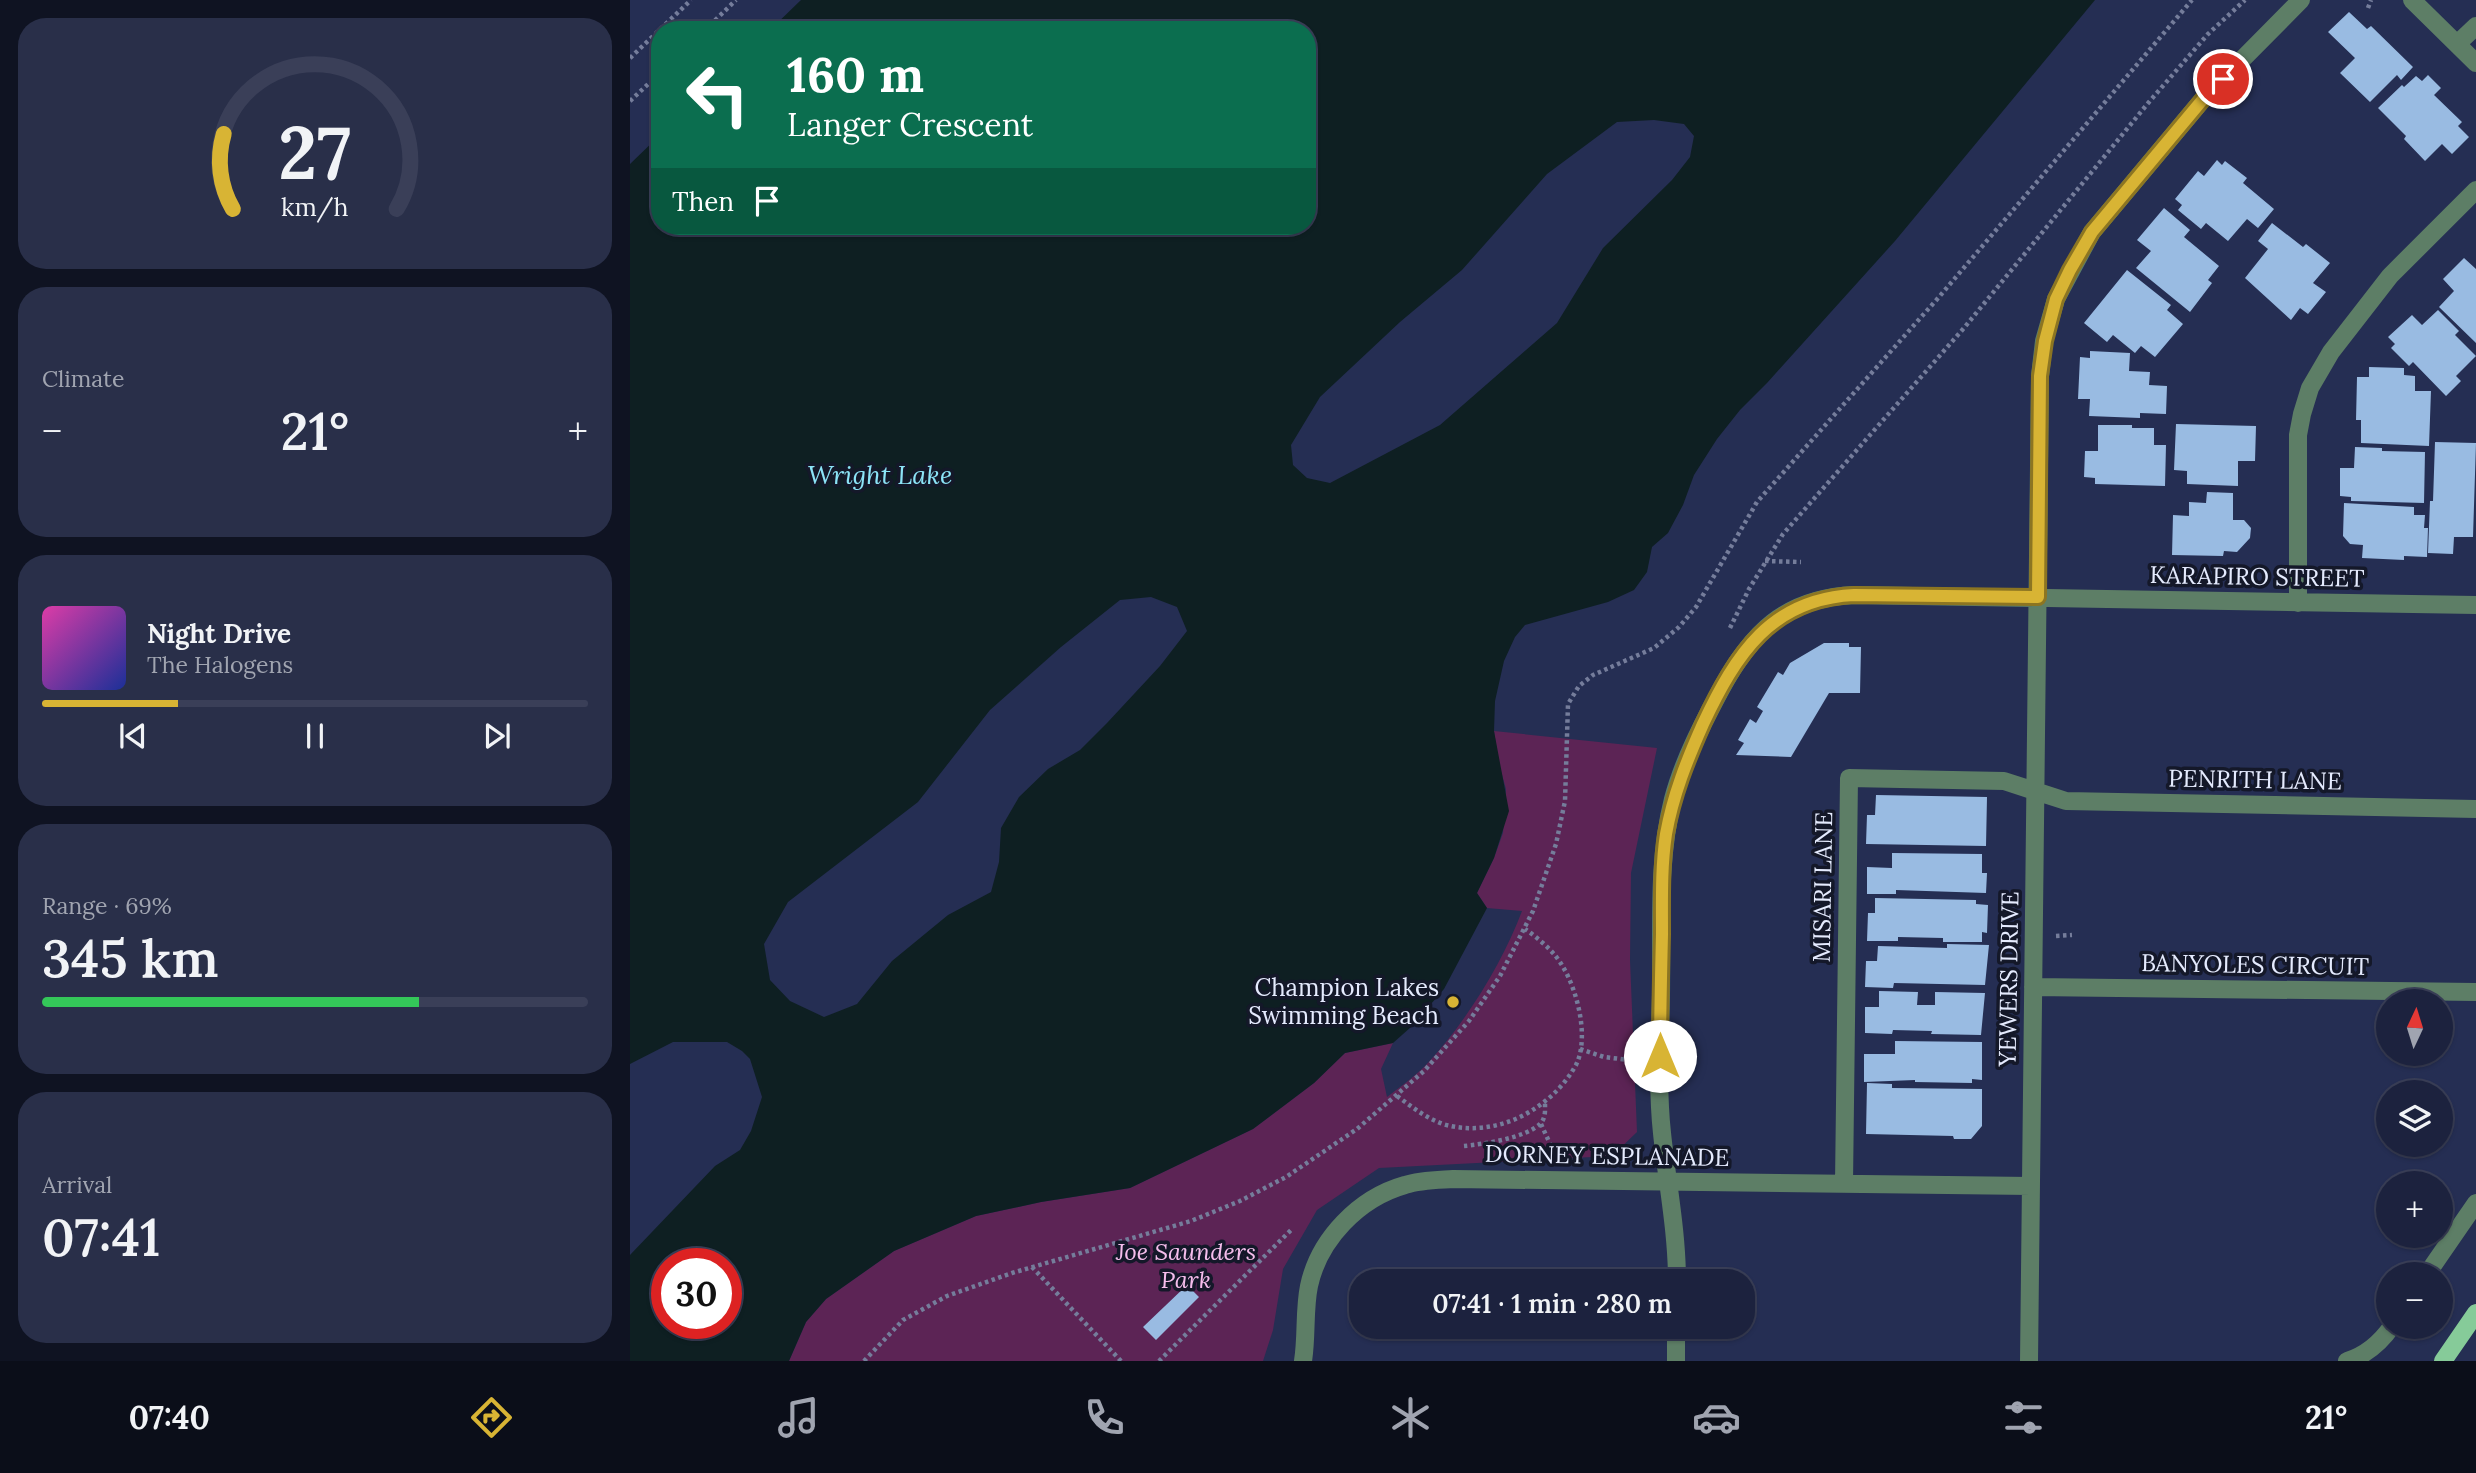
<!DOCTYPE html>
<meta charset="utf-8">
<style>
:root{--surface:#1c223e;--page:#292f49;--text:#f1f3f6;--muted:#a0a4b0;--line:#3a3f58;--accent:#d8b434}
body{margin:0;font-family:Lora,serif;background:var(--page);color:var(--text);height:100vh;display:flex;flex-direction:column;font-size:26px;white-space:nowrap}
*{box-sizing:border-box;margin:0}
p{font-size:23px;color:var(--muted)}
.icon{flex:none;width:38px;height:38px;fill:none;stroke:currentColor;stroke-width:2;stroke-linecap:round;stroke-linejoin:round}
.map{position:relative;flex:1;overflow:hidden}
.panel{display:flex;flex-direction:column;gap:18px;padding:18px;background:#0f1322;width:630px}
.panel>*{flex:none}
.hud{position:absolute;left:21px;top:21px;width:665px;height:214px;border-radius:28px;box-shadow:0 2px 5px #0004,0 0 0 2px var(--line);background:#0b6e4f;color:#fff;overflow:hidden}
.needle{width:46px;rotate:4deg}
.tools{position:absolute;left:1746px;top:989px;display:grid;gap:14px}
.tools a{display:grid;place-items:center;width:77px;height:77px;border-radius:50%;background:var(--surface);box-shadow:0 2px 5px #0004,0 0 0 2px var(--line);font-size:35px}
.speed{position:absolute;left:21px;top:1248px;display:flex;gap:14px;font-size:35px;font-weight:700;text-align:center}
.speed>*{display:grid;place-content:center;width:91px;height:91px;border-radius:50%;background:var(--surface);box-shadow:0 2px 5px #0004,0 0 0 2px var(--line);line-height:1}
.speed .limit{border:10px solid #d22;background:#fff;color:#111}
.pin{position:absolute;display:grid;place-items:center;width:60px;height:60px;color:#fff;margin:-30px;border:4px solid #fff;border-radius:50%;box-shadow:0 2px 7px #0007}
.me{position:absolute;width:77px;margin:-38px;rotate:0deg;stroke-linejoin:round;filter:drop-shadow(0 0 5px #0008)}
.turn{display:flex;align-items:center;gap:24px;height:147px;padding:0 21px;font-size:32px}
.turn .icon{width:91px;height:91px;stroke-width:2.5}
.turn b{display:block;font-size:49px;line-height:60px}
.then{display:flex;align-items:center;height:66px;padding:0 21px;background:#0003;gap:14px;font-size:26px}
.big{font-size:52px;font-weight:600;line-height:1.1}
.panel .card{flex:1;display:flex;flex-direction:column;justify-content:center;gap:10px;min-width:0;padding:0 24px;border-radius:28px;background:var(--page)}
.panel .dial{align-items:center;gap:0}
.dial svg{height:182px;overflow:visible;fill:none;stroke:var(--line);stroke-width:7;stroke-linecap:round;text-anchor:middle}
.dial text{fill:var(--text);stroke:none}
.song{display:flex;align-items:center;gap:21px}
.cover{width:84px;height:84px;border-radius:10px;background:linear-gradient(135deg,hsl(320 70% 55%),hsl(230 70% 35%))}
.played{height:7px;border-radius:4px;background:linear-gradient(90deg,var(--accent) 25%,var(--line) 25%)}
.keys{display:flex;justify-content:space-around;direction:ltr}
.heat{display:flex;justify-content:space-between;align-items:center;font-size:38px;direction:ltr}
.charge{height:10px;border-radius:5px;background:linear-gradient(90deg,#34c759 69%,var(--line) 0)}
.trip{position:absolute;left:719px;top:1269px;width:406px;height:70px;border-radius:28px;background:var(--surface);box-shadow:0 2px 5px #0004,0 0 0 2px var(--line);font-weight:600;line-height:70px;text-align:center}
.dock{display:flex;height:112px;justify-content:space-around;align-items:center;background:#0b0e19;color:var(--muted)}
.dock .icon{width:49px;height:49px}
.dock .on{color:var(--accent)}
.dock b{font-size:32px;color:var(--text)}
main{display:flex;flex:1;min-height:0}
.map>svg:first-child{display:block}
.green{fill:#5c2455}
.water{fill:#0e1f22;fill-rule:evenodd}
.building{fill:#99bbe2}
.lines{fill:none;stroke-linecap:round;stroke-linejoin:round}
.path{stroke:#757d9b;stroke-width:4.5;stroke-dasharray:3.5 3.5;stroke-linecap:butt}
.minor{stroke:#5d7e66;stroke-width:18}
.major{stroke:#86cb99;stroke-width:18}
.route-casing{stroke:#8c7522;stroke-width:18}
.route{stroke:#d8b434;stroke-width:12}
.poi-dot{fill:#d8b434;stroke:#141829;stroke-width:2.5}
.labels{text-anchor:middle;stroke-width:7;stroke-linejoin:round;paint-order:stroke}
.street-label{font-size:24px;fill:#e5ebfe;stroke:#141829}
.poi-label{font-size:24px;fill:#e5ebfe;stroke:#141829;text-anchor:end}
.park-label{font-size:24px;font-style:italic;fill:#f5bdec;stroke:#141829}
.water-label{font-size:26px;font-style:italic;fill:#8ce4f7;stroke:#141829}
</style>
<main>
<section class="panel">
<div class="card dial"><svg viewBox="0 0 100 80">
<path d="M14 69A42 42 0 1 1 86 69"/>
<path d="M14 69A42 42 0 0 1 10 36" stroke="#d8b434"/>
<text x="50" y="56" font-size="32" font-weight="700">27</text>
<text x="50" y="72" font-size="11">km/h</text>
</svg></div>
<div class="card"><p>Climate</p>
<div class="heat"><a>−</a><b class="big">21°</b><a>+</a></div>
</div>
<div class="card">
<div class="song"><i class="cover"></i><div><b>Night Drive</b><p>The Halogens</p></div></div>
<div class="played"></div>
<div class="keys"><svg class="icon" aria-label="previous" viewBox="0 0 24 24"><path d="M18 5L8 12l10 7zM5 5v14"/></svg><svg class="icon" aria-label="pause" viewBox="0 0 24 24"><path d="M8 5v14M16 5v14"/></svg><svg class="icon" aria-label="next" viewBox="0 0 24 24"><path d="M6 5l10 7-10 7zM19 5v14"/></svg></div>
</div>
<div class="card"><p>Range · 69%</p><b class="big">345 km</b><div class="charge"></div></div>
<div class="card"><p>Arrival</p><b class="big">07:41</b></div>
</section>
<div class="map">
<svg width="1846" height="1361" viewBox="0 0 1846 1361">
<rect width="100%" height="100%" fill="#252e53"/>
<!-- green -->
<path class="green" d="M 864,731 L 1027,748 L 1001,873 L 1000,960 L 1007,1132 L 982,1156 L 749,1168 L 687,1210 L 653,1269 L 643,1330 L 633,1361 L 159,1361 L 176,1322 L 196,1299 L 264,1251 L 346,1216 L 411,1202 L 500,1188 L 623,1129 L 684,1083 L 715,1053 L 763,1043 L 751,1069 L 757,1097 C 770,1087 784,1077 795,1066 C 835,1024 872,964 892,911 L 857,908 L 847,893 L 864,858 L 873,833 L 876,789 L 869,764 Z"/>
<!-- water -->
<path class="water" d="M 171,0 L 1465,0 L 1265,241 L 1137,383 L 1110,410 L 1087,439 L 1064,475 L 1053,505 L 1038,533 L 1022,547 L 1017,572 L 1004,590 L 978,602 L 895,625 L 885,637 L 874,661 L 865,701 L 864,731 L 879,811 L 864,858 L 847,893 L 857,908 L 814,989 L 781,1027 L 763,1043 L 715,1053 L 684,1083 L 623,1129 L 500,1188 L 411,1202 L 346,1216 L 264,1251 L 196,1299 L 176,1322 L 159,1361 L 0,1361 L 0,1255 L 85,1166 L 110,1150 L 121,1131 L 132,1097 L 120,1059 L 112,1051 L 97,1042 L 43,1042 L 0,1064 L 0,164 L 30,135 L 30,226 L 677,226 L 677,30 L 140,30 ZM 1024,120 L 1054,124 L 1064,136 L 1060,157 L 1042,180 L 973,248 L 927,323 L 810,425 L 700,483 L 677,478 L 663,465 L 661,445 L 690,397 L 770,322 L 832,270 L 917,174 L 987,122 ZM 521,597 L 547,607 L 557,631 L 530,666 L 477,723 L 450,750 L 418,769 L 389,797 L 371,828 L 369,862 L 361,892 L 318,915 L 262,961 L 227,1004 L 194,1017 L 160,1001 L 140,980 L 134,944 L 158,902 L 288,802 L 360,710 L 431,647 L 490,600 ZM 37,1264 L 96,1264 L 96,1323 L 37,1323 Z"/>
<!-- building -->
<path class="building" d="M 1719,12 L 1737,29 L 1741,26 L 1783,67 L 1771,80 L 1767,75 L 1740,102 L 1710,73 L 1725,58 L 1698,32 Z
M 1798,75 L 1811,88 L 1804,95 L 1832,122 L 1828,126 L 1839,137 L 1822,154 L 1812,144 L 1795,161 L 1774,139 L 1776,136 L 1748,108 L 1772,85 L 1774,87 L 1786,76 L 1792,81 Z
M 1587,160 L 1592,165 L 1595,161 L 1617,178 L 1613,183 L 1644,209 L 1628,228 L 1617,219 L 1598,241 L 1576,223 L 1571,229 L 1548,210 L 1552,205 L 1545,199 L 1568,171 L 1574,176 Z
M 1534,208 L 1560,230 L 1554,237 L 1589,266 L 1578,280 L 1582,283 L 1560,312 L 1506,268 L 1521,251 L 1507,240 Z
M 1642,223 L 1673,247 L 1676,244 L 1700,263 L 1683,283 L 1696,292 L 1678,314 L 1670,308 L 1661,320 L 1615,278 L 1638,249 L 1628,241 Z
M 1834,258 L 1846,269 L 1846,343 L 1809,307 L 1824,291 L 1813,279 Z
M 1497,270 L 1541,305 L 1537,310 L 1553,324 L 1525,357 L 1511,346 L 1505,353 L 1483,335 L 1477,342 L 1454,323 Z
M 1808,310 L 1829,331 L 1825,335 L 1846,356 L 1826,376 L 1831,381 L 1816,396 L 1783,362 L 1779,366 L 1761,348 L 1765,344 L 1758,337 L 1782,315 L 1792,325 Z
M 1460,351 L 1500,353 L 1499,371 L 1520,372 L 1519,385 L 1537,386 L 1536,414 L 1510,413 L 1510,418 L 1459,416 L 1460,399 L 1448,399 L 1450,357 L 1460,358 Z
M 1739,367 L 1774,368 L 1774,375 L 1785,376 L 1785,391 L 1801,391 L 1799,446 L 1731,443 L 1731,420 L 1726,420 L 1727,377 L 1739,377 Z
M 1546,424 L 1626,426 L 1625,461 L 1608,461 L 1608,486 L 1557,484 L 1557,471 L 1544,470 Z
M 1468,425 L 1502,425 L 1502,428 L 1524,428 L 1524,445 L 1536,445 L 1535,486 L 1465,484 L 1465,478 L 1454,477 L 1455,451 L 1468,451 Z
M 1805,442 L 1846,443 L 1843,537 L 1824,537 L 1823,554 L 1798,553 L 1800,501 L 1803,501 Z
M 1725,447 L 1752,448 L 1752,451 L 1795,452 L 1794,503 L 1721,501 L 1721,497 L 1710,496 L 1710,468 L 1724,468 Z
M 1577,492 L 1603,493 L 1603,520 L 1614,520 L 1621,528 L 1620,538 L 1607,552 L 1594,551 L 1593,556 L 1542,555 L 1543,515 L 1559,516 L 1559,502 L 1576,503 Z
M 1714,503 L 1784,507 L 1784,515 L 1795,515 L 1794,528 L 1798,528 L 1797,557 L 1774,556 L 1774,560 L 1732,558 L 1733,545 L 1720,544 L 1713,536 Z
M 1194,643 L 1219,643 L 1219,647 L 1231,647 L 1230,693 L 1199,693 L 1161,757 L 1106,755 L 1114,743 L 1108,740 L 1120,719 L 1126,723 L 1133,711 L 1127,707 L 1148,672 L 1153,675 L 1160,663 Z
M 1246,795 L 1357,797 L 1356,846 L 1236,844 L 1237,815 L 1245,815 Z
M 1262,853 L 1352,854 L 1352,873 L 1357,873 L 1356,893 L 1266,890 L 1266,894 L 1237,894 L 1237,867 L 1262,868 Z
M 1245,898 L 1346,900 L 1346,904 L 1358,905 L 1357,933 L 1352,932 L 1352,942 L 1313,942 L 1313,938 L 1268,937 L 1268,941 L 1237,941 L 1238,913 L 1245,913 Z
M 1317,944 L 1359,945 L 1355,985 L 1264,983 L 1263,988 L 1235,987 L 1236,961 L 1247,961 L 1248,946 L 1317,948 Z
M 1249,991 L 1288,992 L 1287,1005 L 1305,1005 L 1305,992 L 1355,993 L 1351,1035 L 1301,1034 L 1302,1031 L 1263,1030 L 1262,1034 L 1235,1033 L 1235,1007 L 1249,1007 Z
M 1265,1041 L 1352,1042 L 1352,1080 L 1342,1079 L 1342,1083 L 1285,1082 L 1285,1080 L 1234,1082 L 1234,1054 L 1265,1054 Z
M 1237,1083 L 1262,1084 L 1262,1088 L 1352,1089 L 1352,1126 L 1341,1139 L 1324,1139 L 1323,1136 L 1236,1134 Z
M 557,1285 L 569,1297 L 526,1340 L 513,1327 Z"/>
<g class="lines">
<!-- path -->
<path class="path" d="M 1738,8 L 1741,0
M 75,30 L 106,0
M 0,58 L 61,0
M 0,101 L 30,73
M 1135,561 L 1171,562
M 1100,628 L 1119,589 L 1153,534 L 1334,328 L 1519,102 L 1578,34 L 1615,0
M 1426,936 L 1442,935
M 950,1049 L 974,1057 L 1007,1061
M 767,1096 C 782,1107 796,1118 813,1124 C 839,1132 868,1128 892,1116 C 915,1104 933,1088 946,1065 C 961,1035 945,977 923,953 C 915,944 905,936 895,929
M 911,1124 L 921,1146 L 918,1155
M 834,1146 C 854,1144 895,1138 910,1124 C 916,1118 915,1110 915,1103
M 402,1267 L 491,1361
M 234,1361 L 273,1320 L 317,1296 L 382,1273 L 561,1221 L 610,1201 L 656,1177 L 727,1129 L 794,1071 L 839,1021 L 870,976 L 903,911 L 926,844 L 935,801 L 938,704 L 949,686 L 963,675 L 1024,648 L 1049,627 L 1066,607 L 1127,502 L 1309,297 L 1562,0
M 529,1361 L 662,1229"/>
<!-- minor -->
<path class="minor" d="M 1782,0 L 1846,63
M 1827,44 L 1846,26
M 1668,603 L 1668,435 L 1672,414 L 1680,388 L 1701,352 L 1760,276 L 1846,190
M 1403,987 L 1846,992
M 1214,1184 L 1219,778 L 1374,781 L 1436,801 L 1846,809
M 1797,1274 L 1846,1203
M 1047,1281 C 1047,1231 1037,1182 1032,1133 C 1027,1087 1030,1040 1031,995 C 1032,929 1027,862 1043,799 C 1053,761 1072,725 1090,691 C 1121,633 1155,598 1224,595 L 1846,605
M 673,1361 C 677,1336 674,1310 679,1286 C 689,1239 729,1198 775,1185 C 790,1180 807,1180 823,1179 L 1401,1186
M 1046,1361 L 1046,1326
M 1399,1361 L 1410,376 L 1414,341 L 1426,299 L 1462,232 L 1574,98 L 1671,0
M 1717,1361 C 1736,1355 1751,1342 1762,1326"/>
<!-- major -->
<path class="major" d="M 1813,1361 L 1846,1313"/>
</g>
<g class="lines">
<defs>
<path id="route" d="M 1030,1056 C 1030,1016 1031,975 1032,934 C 1032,901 1031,867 1036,834 C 1043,795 1057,760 1073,724 C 1106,654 1141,599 1224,595 L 1408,597 L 1410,376 L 1415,341 L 1426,299 L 1440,270 L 1462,232 L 1574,98 L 1593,79"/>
</defs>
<!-- route casing -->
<use href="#route" class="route-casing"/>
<!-- route -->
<use href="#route" class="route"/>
</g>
<!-- markers -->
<circle class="poi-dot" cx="823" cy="1002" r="7"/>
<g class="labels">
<!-- street labels -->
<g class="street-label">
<text transform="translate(1627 577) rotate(1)" y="8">KARAPIRO STREET</text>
<text transform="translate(1625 780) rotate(1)" y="8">PENRITH LANE</text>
<text transform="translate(1193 887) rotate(-89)" y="8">MISARI LANE</text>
<text transform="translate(1625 965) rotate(1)" y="8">BANYOLES CIRCUIT</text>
<text transform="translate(1379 979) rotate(-89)" y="8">YEWERS DRIVE</text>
<text transform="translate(977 1156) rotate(1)" y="8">DORNEY ESPLANADE</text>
</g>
<!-- poi labels -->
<g class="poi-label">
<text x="809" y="996">Champion Lakes<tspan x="809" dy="28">Swimming Beach</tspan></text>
</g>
<!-- park labels -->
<g class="park-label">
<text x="556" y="1260">Joe Saunders<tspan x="556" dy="28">Park</tspan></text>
</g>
<!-- water labels -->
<g class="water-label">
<text x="250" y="484">Wright Lake</text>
</g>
</g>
</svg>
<div class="tools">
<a><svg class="needle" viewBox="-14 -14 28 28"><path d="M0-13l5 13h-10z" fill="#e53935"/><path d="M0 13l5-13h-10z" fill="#a0a4b0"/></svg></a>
<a><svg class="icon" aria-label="layers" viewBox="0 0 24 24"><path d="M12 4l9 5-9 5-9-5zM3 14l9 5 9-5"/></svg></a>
<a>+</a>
<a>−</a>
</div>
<div class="speed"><div class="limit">30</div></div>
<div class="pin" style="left:1593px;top:79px;background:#d93025"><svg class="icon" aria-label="arrive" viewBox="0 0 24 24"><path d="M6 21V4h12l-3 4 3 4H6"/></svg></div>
<svg class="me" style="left:1030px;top:1056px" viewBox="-20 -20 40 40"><circle r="19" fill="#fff"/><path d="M0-13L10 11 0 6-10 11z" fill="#d8b434"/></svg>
<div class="trip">07:41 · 1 min · 280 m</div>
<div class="hud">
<div class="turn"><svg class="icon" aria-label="left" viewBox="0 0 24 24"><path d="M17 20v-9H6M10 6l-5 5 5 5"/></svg><div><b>160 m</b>Langer Crescent</div></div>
<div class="then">Then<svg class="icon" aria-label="arrive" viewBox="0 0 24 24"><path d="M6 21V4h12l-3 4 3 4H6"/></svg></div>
</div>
</div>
</main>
<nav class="dock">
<b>07:40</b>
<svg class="icon on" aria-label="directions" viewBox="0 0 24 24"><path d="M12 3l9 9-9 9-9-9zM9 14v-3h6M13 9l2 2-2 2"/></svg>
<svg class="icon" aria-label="music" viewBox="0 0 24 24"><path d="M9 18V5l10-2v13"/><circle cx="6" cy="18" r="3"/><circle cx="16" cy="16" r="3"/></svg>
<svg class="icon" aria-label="phone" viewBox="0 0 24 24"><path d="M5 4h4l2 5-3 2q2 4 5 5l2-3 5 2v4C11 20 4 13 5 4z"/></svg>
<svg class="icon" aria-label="climate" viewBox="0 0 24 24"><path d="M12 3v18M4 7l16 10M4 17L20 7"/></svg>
<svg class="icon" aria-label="car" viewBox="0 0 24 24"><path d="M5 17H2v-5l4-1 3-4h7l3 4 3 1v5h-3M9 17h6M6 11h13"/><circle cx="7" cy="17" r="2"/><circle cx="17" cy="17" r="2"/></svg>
<svg class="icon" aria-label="filters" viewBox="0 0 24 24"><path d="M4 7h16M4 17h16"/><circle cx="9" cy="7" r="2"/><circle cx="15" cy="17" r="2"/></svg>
<b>21°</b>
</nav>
